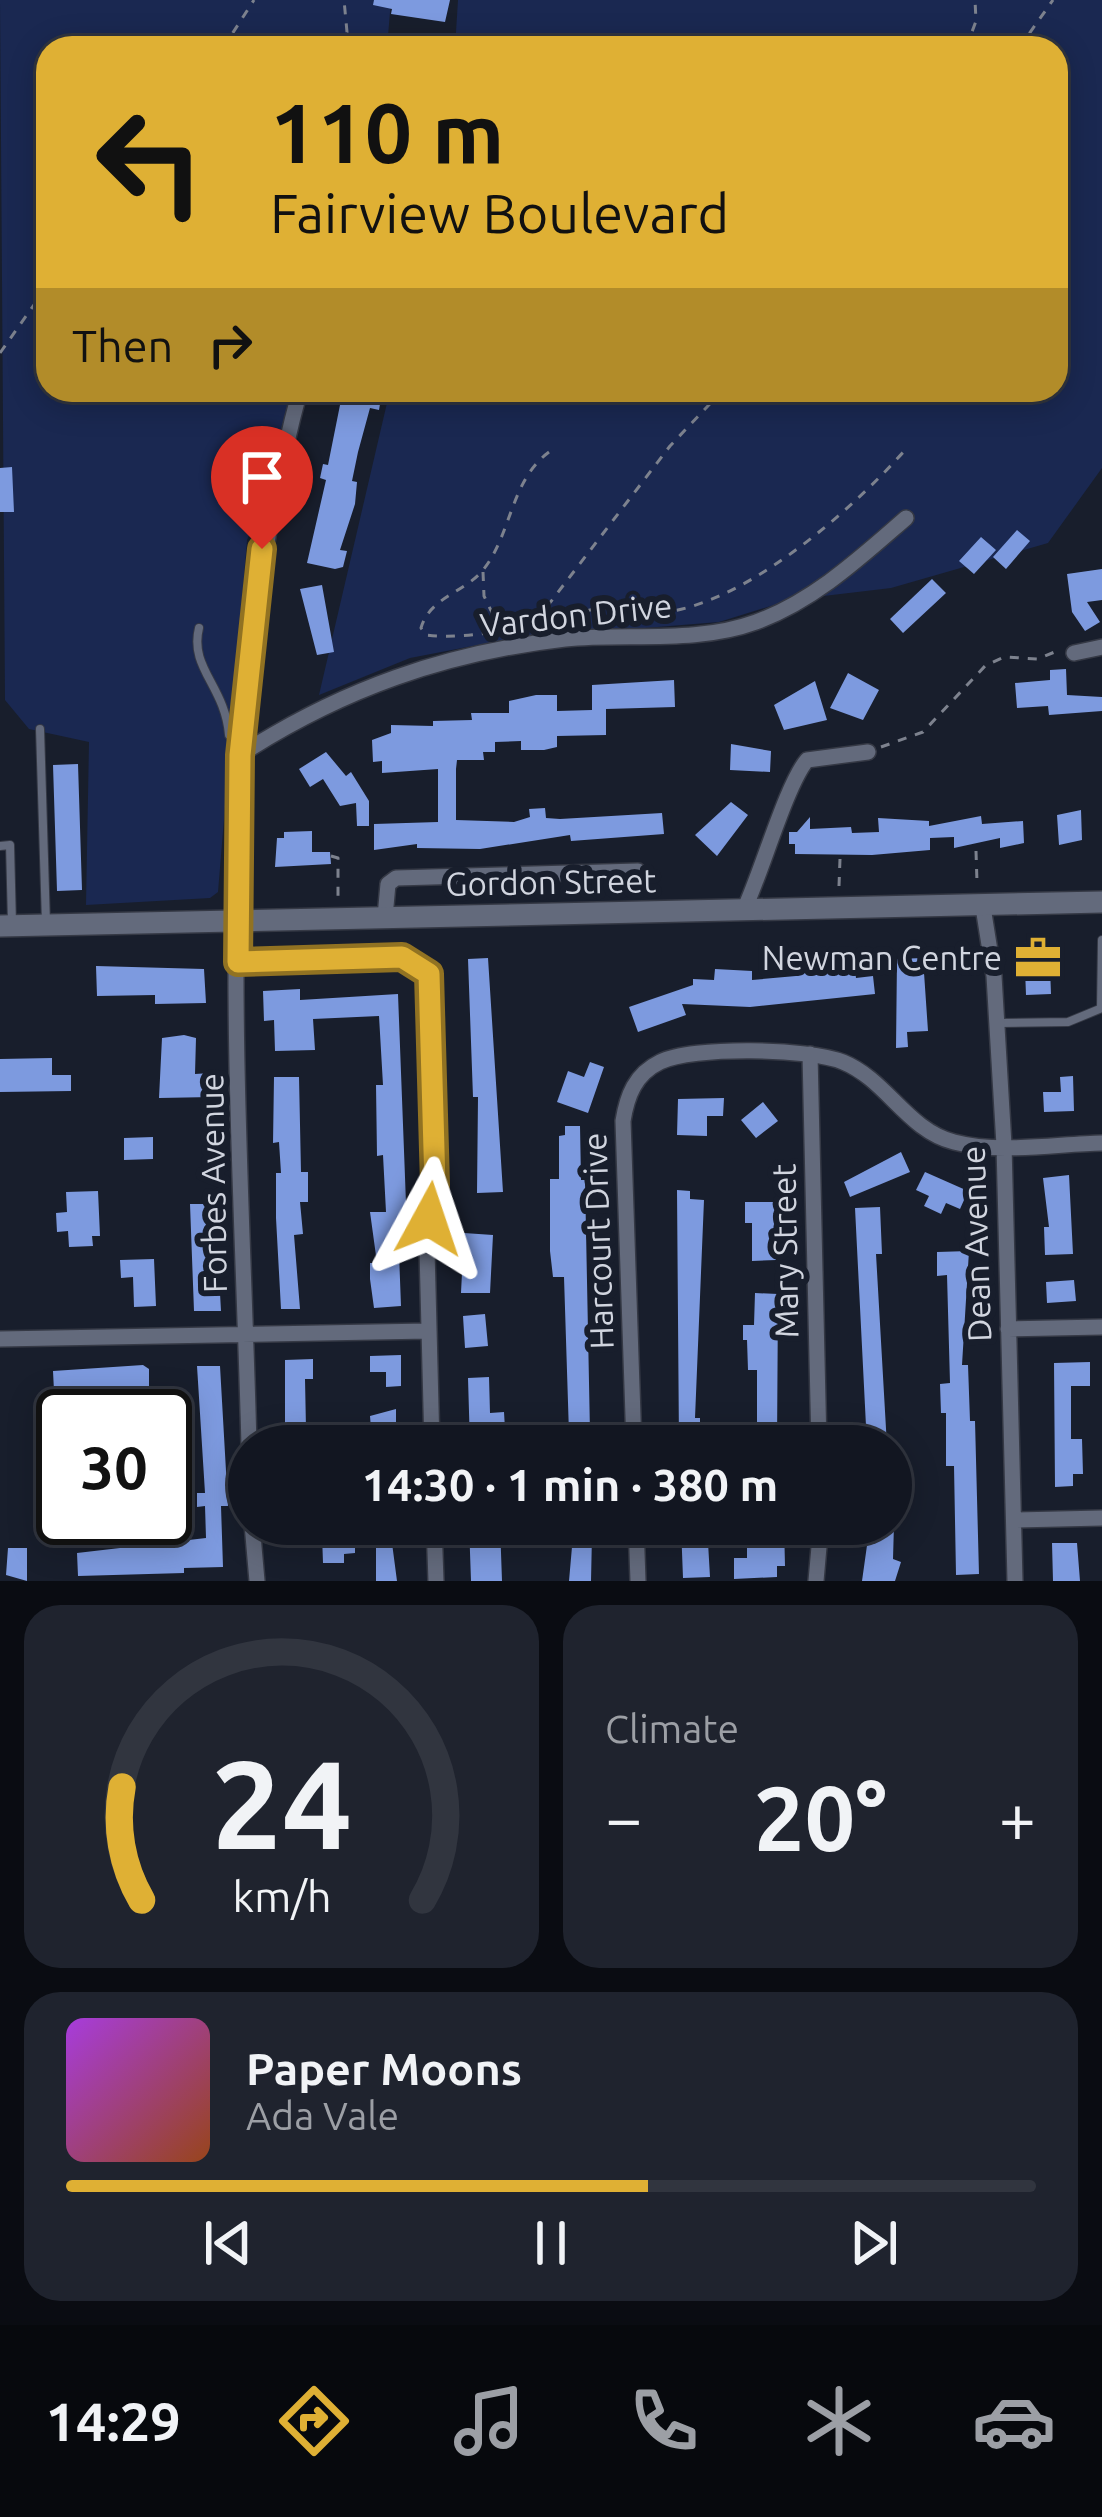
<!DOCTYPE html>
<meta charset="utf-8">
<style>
:root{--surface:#121621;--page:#1f232e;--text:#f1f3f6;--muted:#9c9fa5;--line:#31353f;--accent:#dfb034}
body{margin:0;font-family:Ubuntu,sans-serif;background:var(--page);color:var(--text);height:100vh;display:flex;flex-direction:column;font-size:45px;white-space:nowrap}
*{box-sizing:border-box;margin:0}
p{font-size:39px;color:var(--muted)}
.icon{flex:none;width:66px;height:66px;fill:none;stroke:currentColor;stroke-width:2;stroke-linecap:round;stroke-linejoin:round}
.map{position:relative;height:1581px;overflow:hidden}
.panel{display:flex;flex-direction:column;gap:24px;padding:24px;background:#0a0c12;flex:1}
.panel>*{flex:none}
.banner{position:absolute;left:36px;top:36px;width:1032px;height:366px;border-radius:36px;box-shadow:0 6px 30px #0003,0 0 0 3px var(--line);background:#dfb034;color:#111;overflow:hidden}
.speed{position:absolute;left:36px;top:1389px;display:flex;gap:24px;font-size:60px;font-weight:700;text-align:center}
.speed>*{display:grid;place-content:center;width:156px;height:156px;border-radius:50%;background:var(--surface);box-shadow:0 6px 30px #0003,0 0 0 3px var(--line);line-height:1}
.speed .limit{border:6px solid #111;border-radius:18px;background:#fff;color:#111}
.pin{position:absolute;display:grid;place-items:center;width:102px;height:102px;color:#fff;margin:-123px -51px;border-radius:50% 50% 50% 0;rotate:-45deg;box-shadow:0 0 12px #0007}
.pin .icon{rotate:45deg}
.me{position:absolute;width:132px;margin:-66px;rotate:5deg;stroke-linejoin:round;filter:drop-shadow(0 0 9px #0008)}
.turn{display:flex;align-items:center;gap:42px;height:252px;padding:0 36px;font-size:54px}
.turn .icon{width:156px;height:156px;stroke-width:2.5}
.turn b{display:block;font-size:84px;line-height:102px}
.then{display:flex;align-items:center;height:114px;padding:0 36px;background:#0003;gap:24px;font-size:45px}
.big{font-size:90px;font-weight:600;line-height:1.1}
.panel .tile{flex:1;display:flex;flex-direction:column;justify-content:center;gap:18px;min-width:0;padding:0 42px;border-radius:36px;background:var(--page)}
.panel .dial{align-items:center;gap:0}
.dial svg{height:312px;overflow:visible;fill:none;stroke:var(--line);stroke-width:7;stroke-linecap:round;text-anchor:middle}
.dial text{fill:var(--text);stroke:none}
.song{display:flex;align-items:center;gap:36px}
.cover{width:144px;height:144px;border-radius:18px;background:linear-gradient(135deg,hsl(280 70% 55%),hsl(20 70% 35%))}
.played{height:12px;border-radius:6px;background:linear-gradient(90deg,var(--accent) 60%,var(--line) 60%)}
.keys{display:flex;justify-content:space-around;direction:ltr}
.heat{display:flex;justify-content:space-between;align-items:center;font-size:66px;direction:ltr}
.panel .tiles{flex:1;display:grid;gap:24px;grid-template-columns:1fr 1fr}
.tile:last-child{grid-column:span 2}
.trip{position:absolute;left:228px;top:1425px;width:684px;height:120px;border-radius:60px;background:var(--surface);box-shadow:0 6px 30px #0003,0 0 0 3px var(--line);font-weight:600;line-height:120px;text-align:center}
.menu{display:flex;height:192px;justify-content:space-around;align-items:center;background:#07090d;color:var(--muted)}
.menu .icon{width:84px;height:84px}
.menu .active{color:var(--accent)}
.menu b{font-size:54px;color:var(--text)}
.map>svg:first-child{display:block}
.green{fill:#1a2851}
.building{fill:#7d9adf}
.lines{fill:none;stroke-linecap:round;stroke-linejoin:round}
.lane-casing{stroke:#353945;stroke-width:10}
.street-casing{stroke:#353945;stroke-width:18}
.secondary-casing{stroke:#353945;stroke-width:24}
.path{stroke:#7d828e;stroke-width:3;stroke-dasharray:9 9;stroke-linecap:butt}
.lane{stroke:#636a7c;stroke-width:8}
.street{stroke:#636a7c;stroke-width:15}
.secondary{stroke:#636a7c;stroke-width:21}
.route-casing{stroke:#917222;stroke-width:30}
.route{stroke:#dfb034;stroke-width:21}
.labels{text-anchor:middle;stroke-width:12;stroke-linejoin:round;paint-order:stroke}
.street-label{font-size:33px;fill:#d1d5df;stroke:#181e2c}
.poi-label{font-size:33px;fill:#d1d5df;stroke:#181e2c;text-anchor:end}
</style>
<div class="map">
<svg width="1102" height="1581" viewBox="0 0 1102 1581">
<rect width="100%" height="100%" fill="#181e2c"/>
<!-- green -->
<path class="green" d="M 0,0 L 391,0 L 387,48 L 48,48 L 48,390 L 301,390 L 280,466 L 247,540 L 218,892 L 210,898 L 86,905 L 89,742 L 29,729 L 5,700 Z
M 458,0 L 1102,0 L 1102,468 L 1048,543 L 891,588 L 790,600 L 719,622 L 509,639 L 410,658 L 319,695 L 390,390 L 1056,390 L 1056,48 L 455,48 Z"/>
<!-- building -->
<path class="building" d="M 374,0 L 450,0 L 445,22 L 391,14 L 392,9 L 373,5 Z
M 343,390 L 375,390 L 374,396 L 381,398 L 379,410 L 370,408 L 358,452 L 352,481 L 357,482 L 355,504 L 340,550 L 347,551 L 343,567 L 335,569 L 307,563 L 326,480 L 320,478 L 323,464 L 328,465 Z
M 12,467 L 14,512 L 0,512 L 0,468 Z
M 1017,530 L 1030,541 L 1006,569 L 993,557 Z
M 981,537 L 996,550 L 974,574 L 959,561 Z
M 1102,569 L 1102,600 L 1087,602 L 1100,622 L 1085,631 L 1072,612 L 1067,574 Z
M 932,579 L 946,593 L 903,633 L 890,619 Z
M 322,585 L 334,652 L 317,655 L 300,589 Z
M 1066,669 L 1067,695 L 1102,697 L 1102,711 L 1049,715 L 1048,706 L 1017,708 L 1015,683 L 1050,680 L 1050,670 Z
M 848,673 L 879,690 L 863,720 L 830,708 Z
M 674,680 L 675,707 L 606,709 L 606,735 L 557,736 L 557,747 L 544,750 L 521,750 L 521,741 L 495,742 L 495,752 L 483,752 L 484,760 L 457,760 L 456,769 L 456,820 L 514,822 L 530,817 L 529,809 L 545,808 L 546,818 L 560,819 L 662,813 L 664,834 L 571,841 L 570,835 L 480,849 L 417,848 L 417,844 L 374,850 L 374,824 L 438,822 L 438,769 L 382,773 L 382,761 L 373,762 L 372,740 L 391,733 L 391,725 L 433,726 L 433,721 L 472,720 L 471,713 L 509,713 L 509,701 L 536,695 L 557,695 L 557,711 L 592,710 L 592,685 Z
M 815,681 L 827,720 L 784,730 L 774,705 Z
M 731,744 L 771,751 L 770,772 L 730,770 Z
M 326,752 L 346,776 L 351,772 L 369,801 L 369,826 L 357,826 L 356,803 L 340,806 L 323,779 L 310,787 L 299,769 Z
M 78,764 L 82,890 L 57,891 L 53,765 Z
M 731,802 L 748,815 L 717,856 L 695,835 Z
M 1081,810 L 1082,840 L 1059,845 L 1057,815 Z
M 981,816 L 982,824 L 1023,821 L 1024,843 L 1000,848 L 1000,838 L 954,848 L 954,837 L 930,838 L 930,850 L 872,855 L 795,854 L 795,844 L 789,844 L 789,832 L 797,832 L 810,817 L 810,829 L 851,827 L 852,833 L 879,832 L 878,818 L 929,821 L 929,826 Z
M 312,831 L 312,852 L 330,852 L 331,864 L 275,867 L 277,838 L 284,838 L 284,832 Z
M 1049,942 L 1051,994 L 1026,995 L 1024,943 Z
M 488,958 L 503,1192 L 477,1193 L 478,1097 L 473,1097 L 468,959 Z
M 923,958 L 928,1031 L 907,1032 L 908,1047 L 896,1048 L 897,959 Z
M 854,961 L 856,978 L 873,976 L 875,994 L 750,1007 L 682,1004 L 686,1015 L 638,1032 L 629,1007 L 693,985 L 693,979 L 714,980 L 715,969 L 752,971 L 752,980 L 796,976 L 795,971 Z
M 96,966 L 204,969 L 206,1003 L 155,1004 L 155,995 L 97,996 Z
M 300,989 L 300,1000 L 398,994 L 406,1203 L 403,1227 L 398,1227 L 401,1306 L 374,1308 L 370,1279 L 370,1263 L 377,1263 L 370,1212 L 386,1212 L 383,1155 L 377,1156 L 376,1085 L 383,1085 L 379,1016 L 313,1019 L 315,1050 L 275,1051 L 274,1020 L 264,1021 L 263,991 Z
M 184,1035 L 196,1038 L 195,1074 L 211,1073 L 212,1097 L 159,1098 L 162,1038 Z
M 52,1058 L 52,1075 L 71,1075 L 71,1091 L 0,1092 L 0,1059 Z
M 590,1062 L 604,1067 L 588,1113 L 557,1102 L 568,1071 L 584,1077 Z
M 1073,1076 L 1074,1111 L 1044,1112 L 1043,1092 L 1061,1092 L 1060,1077 Z
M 274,1077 L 299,1077 L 301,1172 L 308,1172 L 308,1202 L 300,1202 L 303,1234 L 294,1235 L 300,1309 L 281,1309 L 276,1218 L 276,1173 L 281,1173 L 279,1142 L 273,1143 Z
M 724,1098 L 723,1116 L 707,1116 L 707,1136 L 677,1135 L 678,1099 Z
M 763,1102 L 778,1121 L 756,1138 L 741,1120 Z
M 565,1126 L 580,1126 L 581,1180 L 585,1180 L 590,1433 L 569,1434 L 564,1277 L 553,1277 L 550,1251 L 550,1179 L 559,1179 L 559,1136 L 565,1135 Z
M 153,1137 L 153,1159 L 124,1160 L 124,1138 Z
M 901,1152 L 910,1172 L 850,1197 L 844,1182 Z
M 925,1172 L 968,1191 L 960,1209 L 946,1203 L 941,1214 L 924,1206 L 929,1196 L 916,1190 Z
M 1069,1175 L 1073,1254 L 1045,1255 L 1044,1227 L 1049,1227 L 1043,1178 Z
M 677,1190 L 690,1191 L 690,1199 L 704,1200 L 695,1418 L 700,1418 L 700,1446 L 679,1446 Z
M 98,1191 L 100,1236 L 92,1236 L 93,1246 L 69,1247 L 68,1231 L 57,1232 L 56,1213 L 67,1212 L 66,1192 Z
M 745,1202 L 776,1202 L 776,1260 L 752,1261 L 752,1223 L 745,1223 Z
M 190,1204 L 215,1204 L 221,1311 L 194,1311 Z
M 880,1207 L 882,1254 L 876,1254 L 887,1446 L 867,1446 L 855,1208 Z
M 464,1233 L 493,1235 L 490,1293 L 461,1293 Z
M 969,1251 L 962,1365 L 968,1365 L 970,1421 L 975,1421 L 979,1574 L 956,1575 L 954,1466 L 946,1466 L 946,1413 L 941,1413 L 940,1384 L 950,1383 L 947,1275 L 937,1276 L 937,1252 Z
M 154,1259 L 156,1306 L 134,1307 L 133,1277 L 121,1278 L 120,1260 Z
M 1074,1280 L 1076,1301 L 1047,1303 L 1046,1282 Z
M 755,1293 L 778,1294 L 777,1446 L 757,1446 L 757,1370 L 748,1370 L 747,1340 L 743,1340 L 743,1325 L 754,1325 Z
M 485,1314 L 488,1346 L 465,1348 L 463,1316 Z
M 401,1355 L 401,1386 L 386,1387 L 386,1372 L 370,1372 L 370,1356 Z
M 313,1359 L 313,1379 L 305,1379 L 306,1429 L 285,1429 L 285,1360 Z
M 1090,1362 L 1090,1386 L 1071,1386 L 1071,1439 L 1082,1439 L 1083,1474 L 1073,1474 L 1073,1486 L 1055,1487 L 1054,1363 Z
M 143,1365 L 149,1369 L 149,1389 L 106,1390 L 106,1397 L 88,1397 L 88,1391 L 54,1391 L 53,1371 Z
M 197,1366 L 220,1366 L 228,1506 L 221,1506 L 223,1567 L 184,1568 L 184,1573 L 78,1576 L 77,1553 L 206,1538 L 205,1506 L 197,1507 L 197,1493 L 205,1493 Z
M 489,1377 L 490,1413 L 504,1412 L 506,1446 L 470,1446 L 468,1378 Z
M 396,1409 L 396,1441 L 372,1442 L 370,1416 Z
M 469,1524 L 500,1524 L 502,1581 L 471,1581 Z
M 574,1524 L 618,1524 L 618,1535 L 592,1535 L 591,1581 L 569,1581 Z
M 763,1524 L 784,1524 L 785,1566 L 777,1566 L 777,1577 L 734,1579 L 734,1558 L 747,1558 L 747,1535 L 763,1535 Z
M 870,1524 L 894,1524 L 893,1559 L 901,1562 L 895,1581 L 862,1581 Z
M 707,1525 L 710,1577 L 683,1578 L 681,1526 Z
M 342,1534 L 343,1541 L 355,1541 L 355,1553 L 344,1554 L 344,1563 L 323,1563 L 322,1535 Z
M 376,1543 L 392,1543 L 397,1581 L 376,1581 Z
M 1052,1543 L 1077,1543 L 1080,1581 L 1053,1581 Z
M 8,1548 L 27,1548 L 27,1581 L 6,1575 Z"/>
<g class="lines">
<defs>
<path id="lane" d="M 199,628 C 189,668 225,686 229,735 L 242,736
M 40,729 L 46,923
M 0,846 L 10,845 L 12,924
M 1101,1008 L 1102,940
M 998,1023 L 1068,1022 L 1102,1008"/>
<path id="street" d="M 1074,653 L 1102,647
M 240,755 C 342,689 445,653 565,639 C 628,633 696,644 756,622 C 814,601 861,557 906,518
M 983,907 L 994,976 L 1004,1145 L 1015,1581
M 743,912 C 761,875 786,785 807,760 L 868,752
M 385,917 L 388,884 L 396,878 L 638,871
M 237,962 L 402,957 L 429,974 L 435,1185 L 427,1250 L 432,1446
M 810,1054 L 819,1446
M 1008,1329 L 1102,1327
M 0,1339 L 428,1331
M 249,1446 C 240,1093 207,734 300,390
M 634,1446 L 623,1121 C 627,1096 635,1074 660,1062 C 692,1046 809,1048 843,1062 C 887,1080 907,1130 954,1142 C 999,1154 1056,1144 1102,1143
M 1014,1520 L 1102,1518
M 252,1524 L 257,1581
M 434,1524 L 436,1581
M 636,1524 L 638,1581
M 816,1581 L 821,1524"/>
<path id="secondary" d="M 0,926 L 1102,902"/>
</defs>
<!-- lane casing -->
<use href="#lane" class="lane-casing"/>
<!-- street casing -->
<use href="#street" class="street-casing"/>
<!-- secondary casing -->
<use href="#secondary" class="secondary-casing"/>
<!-- path -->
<path class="path" d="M 223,48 L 254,0
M 338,48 L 347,32 L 344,0
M 966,48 L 976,21 L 975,0
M 1019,48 L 1053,0
M 0,353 L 48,285
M 549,452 C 510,481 512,534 483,570 C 464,593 430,597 421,628 L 426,635 C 478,641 540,622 590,610 C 617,604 646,616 673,611 C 754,596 853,509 906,449
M 483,572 L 484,596 L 498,625
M 536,621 L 670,446 L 723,390
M 881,747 L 923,732 L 985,666 L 1004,657 L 1038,659 L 1057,651
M 976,851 L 977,882
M 331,856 L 338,858 L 338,900
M 839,886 L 840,859"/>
<!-- lane -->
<use href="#lane" class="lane"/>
<!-- street -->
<use href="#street" class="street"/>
<!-- secondary -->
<use href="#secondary" class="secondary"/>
</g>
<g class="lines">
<defs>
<path id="route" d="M 262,549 L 240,755 L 238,962 L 402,957 L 429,974 L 435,1185 L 429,1219"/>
</defs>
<!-- route casing -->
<use href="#route" class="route-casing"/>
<!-- route -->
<use href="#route" class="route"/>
</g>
<!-- icons -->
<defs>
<symbol id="office-bare" viewBox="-9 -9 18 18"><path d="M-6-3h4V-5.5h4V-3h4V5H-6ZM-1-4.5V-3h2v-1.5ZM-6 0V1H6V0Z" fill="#dfb034" stroke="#181e2c" stroke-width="2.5" paint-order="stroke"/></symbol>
</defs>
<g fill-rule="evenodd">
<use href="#office-bare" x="1005" y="925" width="66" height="66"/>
</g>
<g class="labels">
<!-- street labels -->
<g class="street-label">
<text transform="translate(576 615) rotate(-6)" y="12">Vardon Drive</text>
<text transform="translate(551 882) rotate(-1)" y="12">Gordon Street</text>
<text transform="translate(213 1183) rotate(-91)" y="12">Forbes Avenue</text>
<text transform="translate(598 1241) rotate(-92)" y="12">Harcourt Drive</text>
<text transform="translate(976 1244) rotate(-92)" y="12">Dean Avenue</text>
<text transform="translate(785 1251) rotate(-91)" y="12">Mary Street</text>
</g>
<!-- poi labels -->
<g class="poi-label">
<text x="1002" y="970">Newman Centre</text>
</g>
</g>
</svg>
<div class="speed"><div class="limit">30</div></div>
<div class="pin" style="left:262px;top:549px;background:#d93025"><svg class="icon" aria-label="arrive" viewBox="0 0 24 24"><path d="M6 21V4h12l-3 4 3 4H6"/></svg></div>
<svg class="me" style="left:429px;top:1219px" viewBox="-20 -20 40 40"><path d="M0-17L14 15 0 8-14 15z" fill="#dfb034" stroke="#fff" stroke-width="4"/></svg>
<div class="trip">14:30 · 1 min · 380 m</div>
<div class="banner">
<div class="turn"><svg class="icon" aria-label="left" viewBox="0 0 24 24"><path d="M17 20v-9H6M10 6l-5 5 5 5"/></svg><div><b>110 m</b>Fairview Boulevard</div></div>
<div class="then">Then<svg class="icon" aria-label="right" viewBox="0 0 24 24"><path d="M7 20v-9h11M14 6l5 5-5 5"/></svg></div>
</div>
</div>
<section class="panel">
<div class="tiles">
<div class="tile dial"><svg viewBox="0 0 100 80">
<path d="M14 69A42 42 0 1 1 86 69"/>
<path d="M14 69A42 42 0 0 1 9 40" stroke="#dfb034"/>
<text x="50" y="56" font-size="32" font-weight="700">24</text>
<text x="50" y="72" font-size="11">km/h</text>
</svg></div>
<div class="tile"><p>Climate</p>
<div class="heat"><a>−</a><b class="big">20°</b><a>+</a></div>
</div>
<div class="tile">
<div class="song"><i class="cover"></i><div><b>Paper Moons</b><p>Ada Vale</p></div></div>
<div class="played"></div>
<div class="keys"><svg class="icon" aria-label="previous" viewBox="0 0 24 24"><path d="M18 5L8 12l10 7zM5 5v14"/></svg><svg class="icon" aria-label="pause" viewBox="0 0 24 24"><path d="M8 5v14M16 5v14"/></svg><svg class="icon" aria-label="next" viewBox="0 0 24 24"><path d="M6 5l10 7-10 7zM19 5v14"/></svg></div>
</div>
</div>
</section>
<nav class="menu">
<b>14:29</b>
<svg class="icon active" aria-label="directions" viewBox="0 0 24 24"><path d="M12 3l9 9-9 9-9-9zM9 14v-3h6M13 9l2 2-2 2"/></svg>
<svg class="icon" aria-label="music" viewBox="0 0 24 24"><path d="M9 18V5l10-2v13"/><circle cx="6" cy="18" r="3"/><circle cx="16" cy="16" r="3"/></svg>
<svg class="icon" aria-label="phone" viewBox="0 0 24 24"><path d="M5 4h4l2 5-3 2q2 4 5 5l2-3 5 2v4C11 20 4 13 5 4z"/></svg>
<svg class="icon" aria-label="climate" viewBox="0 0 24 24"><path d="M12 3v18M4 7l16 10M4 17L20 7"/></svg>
<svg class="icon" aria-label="car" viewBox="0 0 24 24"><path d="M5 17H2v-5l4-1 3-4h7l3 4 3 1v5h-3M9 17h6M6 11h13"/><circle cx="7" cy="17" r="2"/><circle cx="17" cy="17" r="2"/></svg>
</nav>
